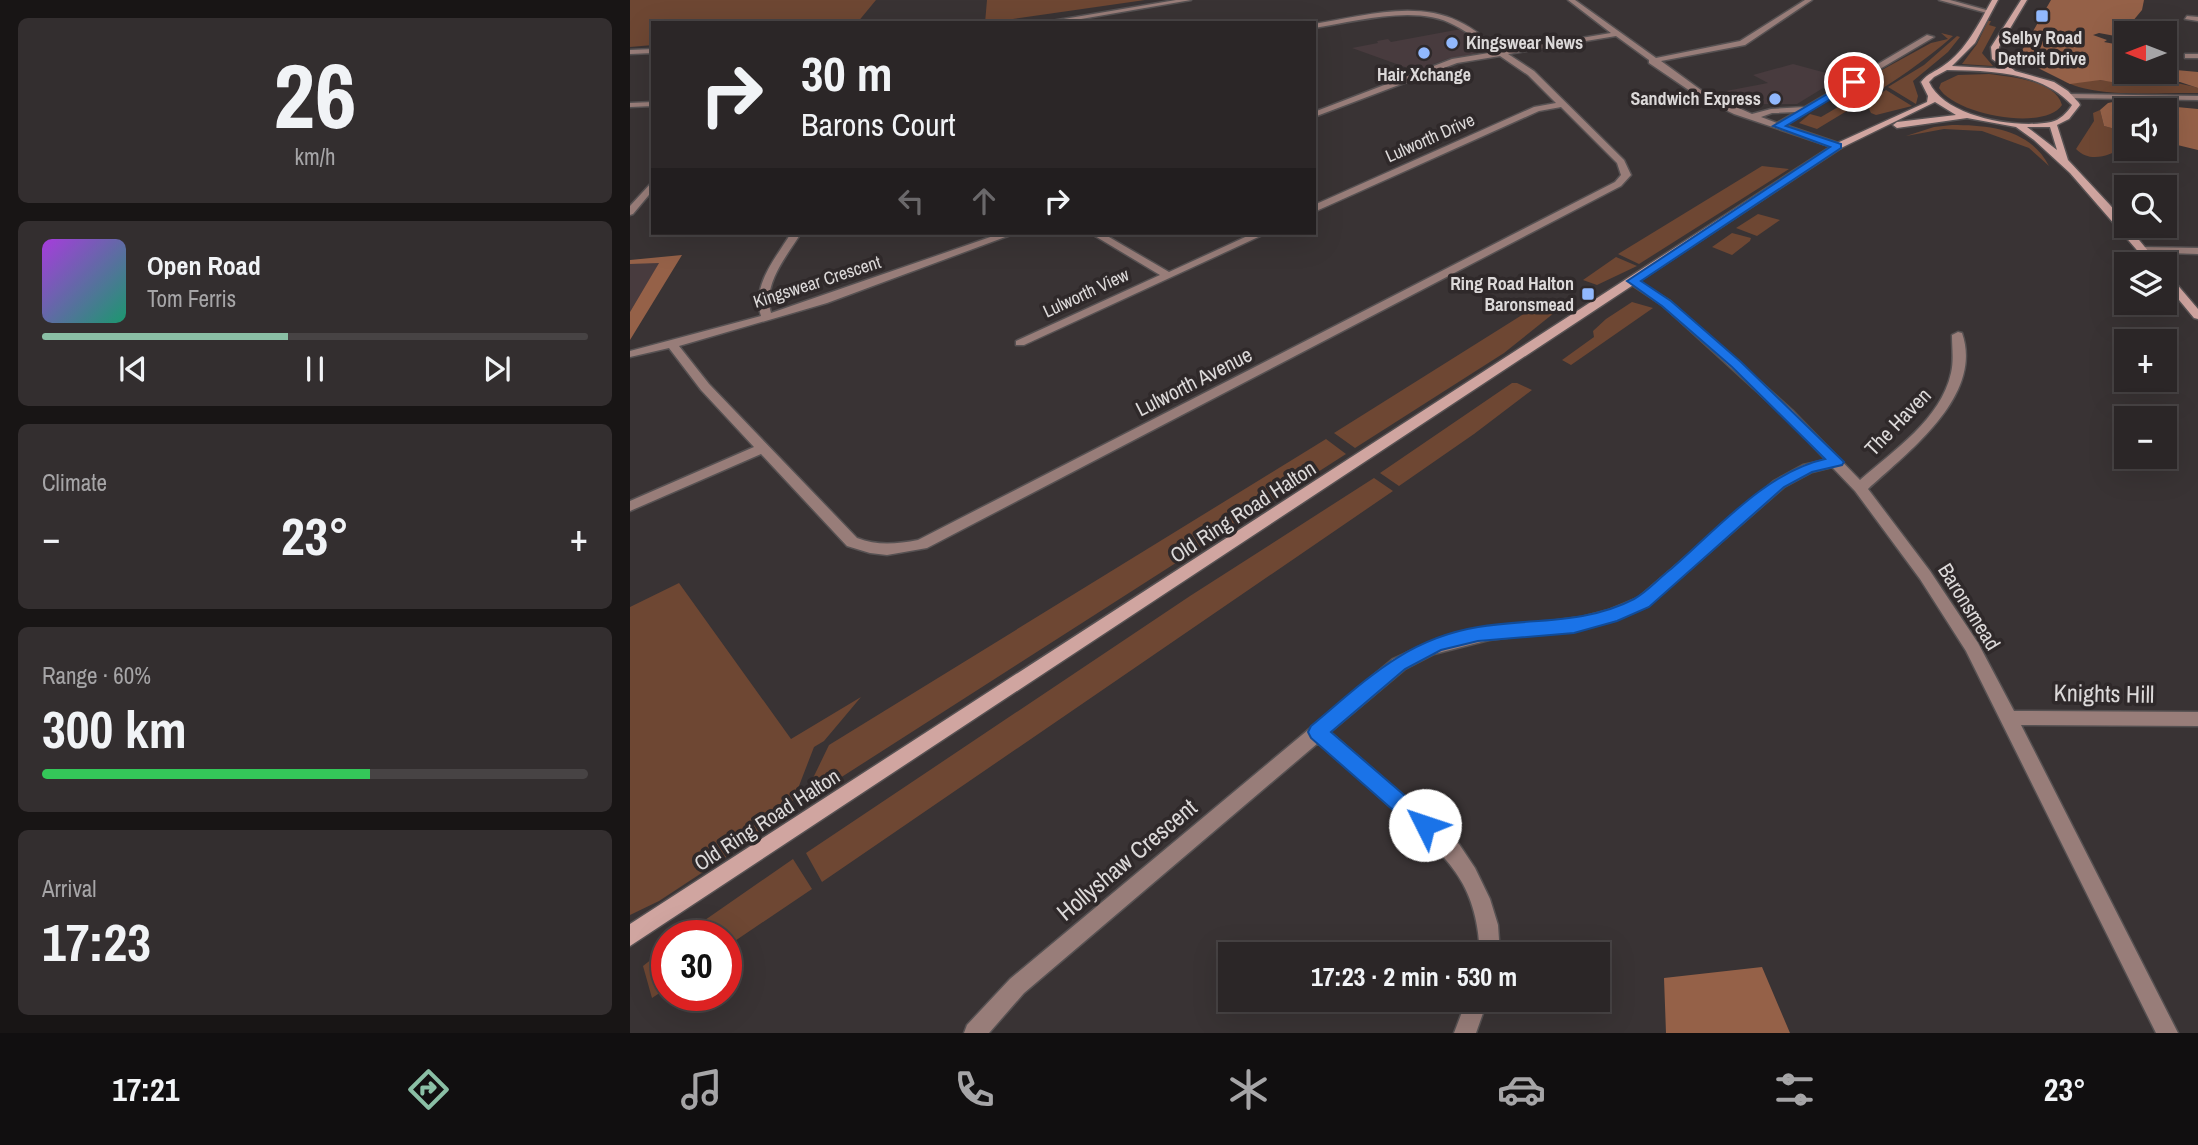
<!DOCTYPE html>
<meta charset="utf-8">
<style>
:root{--surface:#2b2627;--page:#332e2f;--text:#f1f3f6;--muted:#a6a5a7;--line:#474344;--accent:#8abfa5}
body{margin:0;font-family:"Archivo Narrow",sans-serif;background:var(--page);color:var(--text);height:100vh;display:flex;flex-direction:column;font-size:26px;white-space:nowrap}
*{box-sizing:border-box;margin:0}
p{font-size:23px;color:var(--muted)}
.icon{flex:none;width:38px;height:38px;fill:none;stroke:currentColor;stroke-width:2;stroke-linecap:round;stroke-linejoin:round}
.map{position:relative;flex:1;overflow:hidden}
.panel{display:flex;flex-direction:column;gap:18px;padding:18px;background:#181515;width:630px}
.panel>*{flex:none}
.guide{position:absolute;left:21px;top:21px;width:665px;height:214px;border-radius:0px;box-shadow:0 7px 28px #0002,0 0 0 2px var(--line);background:#2b2627;color:var(--text);overflow:hidden}
.needle{width:46px;rotate:270deg}
.buttons{position:absolute;left:1484px;top:21px;display:grid;gap:14px}
.buttons a{display:grid;place-items:center;width:63px;height:63px;border-radius:0px;background:var(--surface);box-shadow:0 7px 28px #0002,0 0 0 2px var(--line);font-size:35px}
.speed{position:absolute;left:21px;top:920px;display:flex;gap:14px;font-size:35px;font-weight:700;text-align:center}
.speed>*{display:grid;place-content:center;width:91px;height:91px;border-radius:50%;background:var(--surface);box-shadow:0 7px 28px #0002,0 0 0 2px var(--line);line-height:1}
.speed .limit{border:10px solid #d22;background:#fff;color:#111}
.pin{position:absolute;display:grid;place-items:center;width:60px;height:60px;color:#fff;margin:-30px;border:4px solid #fff;border-radius:50%;box-shadow:0 2px 7px #0007}
.me{position:absolute;width:77px;margin:-38px;rotate:311deg;stroke-linejoin:round;filter:drop-shadow(0 0 5px #0008)}
.turn{display:flex;align-items:center;gap:24px;height:147px;padding:0 35px;font-size:32px}
.turn .icon{width:91px;height:91px;stroke-width:2.5}
.turn b{display:block;font-size:49px;line-height:60px}
.lanes{display:flex;align-items:center;height:66px;padding:0 35px;background:#0003;justify-content:center;gap:35px;direction:ltr}
.lanes .off{opacity:.35}
.big{font-size:52px;font-weight:700;line-height:1.1}
.panel .widget{flex:1;display:flex;flex-direction:column;justify-content:center;gap:10px;min-width:0;padding:0 24px;border-radius:10px;background:var(--page)}
.panel .dial{align-items:center;gap:0}
.dial b{font-size:91px;line-height:1}
.song{display:flex;align-items:center;gap:21px}
.cover{width:84px;height:84px;border-radius:10px;background:linear-gradient(135deg,hsl(280 70% 55%),hsl(160 70% 35%))}
.played{height:7px;border-radius:4px;background:linear-gradient(90deg,var(--accent) 45%,var(--line) 45%)}
.keys{display:flex;justify-content:space-around;direction:ltr}
.heat{display:flex;justify-content:space-between;align-items:center;font-size:38px;direction:ltr}
.charge{height:10px;border-radius:5px;background:linear-gradient(90deg,#34c759 60%,var(--line) 0)}
.trip{position:absolute;left:588px;top:942px;width:392px;height:70px;border-radius:0px;background:var(--surface);box-shadow:0 7px 28px #0002,0 0 0 2px var(--line);font-weight:700;line-height:70px;text-align:center}
.tab-bar{display:flex;height:112px;justify-content:space-around;align-items:center;background:#110f10;color:var(--muted)}
.tab-bar .icon{width:49px;height:49px}
.tab-bar .on{color:var(--accent)}
.tab-bar b{font-size:32px;color:var(--text)}
main{display:flex;flex:1;min-height:0}
.map>svg:first-child{display:block}
.built{fill:#483b3e}
.green{fill:#6e4733}
.forest{fill:#956148}
.lines{fill:none;stroke-linecap:round;stroke-linejoin:round}
.minor-casing{stroke:#565152;stroke-width:3}
.secondary-casing{stroke:#565152;stroke-width:3}
.minor{fill:#987d79;fill-rule:evenodd}
.secondary{fill:#d0a5a0;fill-rule:evenodd}
.route{fill:#1a73e8;stroke:#114b97;stroke-width:2}
.poi-dot{fill:#91b8fd;stroke:#2f292a;stroke-width:2.5}
.labels{text-anchor:middle;stroke-width:7;stroke-linejoin:round;paint-order:stroke}
.far-poi-label{font-size:18px;font-weight:bold;fill:#dcd9d9;stroke:#2f292a}
.far-street-label{font-size:18px;fill:#dcd9d9;stroke:#2f292a}
.street-label{font-size:21px;fill:#dcd9d9;stroke:#2f292a}
.near-street-label{font-size:24px;fill:#dcd9d9;stroke:#2f292a}
</style>
<main>
<section class="panel">
<div class="widget dial"><b>26</b><p>km/h</p></div>
<div class="widget">
<div class="song"><i class="cover"></i><div><b>Open Road</b><p>Tom Ferris</p></div></div>
<div class="played"></div>
<div class="keys"><svg class="icon" aria-label="previous" viewBox="0 0 24 24"><path d="M18 5L8 12l10 7zM5 5v14"/></svg><svg class="icon" aria-label="pause" viewBox="0 0 24 24"><path d="M8 5v14M16 5v14"/></svg><svg class="icon" aria-label="next" viewBox="0 0 24 24"><path d="M6 5l10 7-10 7zM19 5v14"/></svg></div>
</div>
<div class="widget"><p>Climate</p>
<div class="heat"><a>−</a><b class="big">23°</b><a>+</a></div>
</div>
<div class="widget"><p>Range · 60%</p><b class="big">300 km</b><div class="charge"></div></div>
<div class="widget"><p>Arrival</p><b class="big">17:23</b></div>
</section>
<div class="map">
<svg width="1568" height="1033" viewBox="0 0 1568 1033">
<rect width="100%" height="100%" fill="#393334"/>
<!-- built -->
<path class="built" d="M 831,29 L 856,46 L 855,52 L 817,59 L 786,71 L 722,48 L 748,43 L 747,41 L 758,39 L 761,42 Z
M 1163,64 L 1211,77 L 1167,104 L 1132,104 L 1096,91 L 1138,83 L 1123,75 Z
M 30,262 L 0,312 L 0,264 Z"/>
<!-- green -->
<path class="green" d="M 0,0 L 246,0 L 227,23 L 23,23 L 23,45 L 0,47 Z
M 357,0 L 515,0 L 355,23 Z
M 1358,21 L 1361,21 L 1359,25 L 1366,27 L 1352,53 L 1363,66 L 1332,64 L 1347,44 Z
M 1311,33 L 1323,36 C 1295,61 1263,82 1231,102 L 1222,99 L 1243,86 L 1230,82 L 1301,43 L 1318,39 Z
M 1327,36 L 1330,37 L 1318,52 L 1283,81 L 1288,96 L 1286,104 L 1258,87 L 1294,65 Z
M 1359,74 C 1380,77 1425,80 1432,105 C 1414,132 1324,114 1309,88 L 1311,83 L 1328,75 Z
M 1432,80 C 1446,86 1455,79 1469,80 C 1501,83 1537,78 1568,88 L 1568,93 C 1529,92 1465,99 1432,80 Z
M 1256,90 L 1282,106 L 1246,115 L 1241,113 L 1236,103 Z
M 1220,100 L 1230,103 L 1187,129 L 1169,123 L 1180,114 L 1191,117 Z
M 1470,110 L 1474,126 L 1496,132 L 1496,147 C 1479,155 1461,164 1446,149 L 1464,121 L 1463,113 Z
M 1322,125 C 1359,125 1400,129 1419,166 L 1399,148 L 1352,131 L 1314,129 L 1276,136 L 1304,127 Z
M 1132,166 L 1159,169 L 1009,264 L 988,254 Z
M 1128,214 L 1150,220 L 1127,236 L 1106,228 Z
M 1102,233 L 1121,238 L 1120,241 L 1102,255 L 1082,247 Z
M 986,257 L 1007,266 L 967,285 L 953,280 Z
M 1002,302 L 1023,308 L 941,365 L 932,360 L 964,337 L 963,331 L 976,319 Z
M 908,305 L 924,313 L 874,353 L 725,448 L 704,433 Z
M 882,383 L 887,383 L 902,390 L 844,434 L 769,486 L 750,473 Z
M 696,439 L 716,454 L 171,803 L 199,745 Z
M 744,478 L 763,491 L 192,882 L 176,853 L 560,596 Z
M 49,583 L 161,739 L 231,697 L 194,741 L 184,747 L 157,817 L 29,901 L 0,915 L 0,607 Z
M 163,859 L 182,889 L 96,947 L 96,936 L 52,936 Z
M 37,947 L 37,988 L 22,998 L 13,966 Z"/>
<!-- forest -->
<path class="forest" d="M 1421,0 L 1514,0 L 1512,10 L 1502,22 L 1503,33 L 1496,33 L 1496,38 L 1469,33 L 1463,35 L 1477,40 L 1474,42 L 1490,45 L 1492,42 L 1496,43 L 1496,72 L 1535,72 L 1535,69 L 1568,72 L 1568,88 L 1550,82 L 1538,82 L 1538,85 L 1500,85 L 1470,80 L 1440,84 L 1396,62 L 1390,54 Z
M 1488,101 L 1524,110 L 1496,110 L 1496,132 L 1474,126 L 1470,110 L 1478,103 Z
M 1536,106 L 1568,109 L 1568,150 L 1535,142 L 1535,110 L 1531,110 Z
M 52,255 L 0,340 L 0,312 L 29,263 L 0,264 L 0,260 Z
M 1132,967 L 1160,1033 L 1036,1033 L 1034,978 Z"/>
<g class="lines">
<defs>
<path id="minor" d="M 546,0 L 561,0 L 428,23 L 410,23 Z
M 938,0 L 945,0 L 1026,58 L 1110,41 L 1175,0 L 1182,0 L 1115,45 L 1031,61 L 1075,93 L 1122,114 L 1141,109 L 1175,107 L 1297,35 L 1304,37 L 1155,125 L 1211,144 L 1211,148 L 1208,149 L 1104,114 L 1069,97 L 1019,63 L 1019,60 L 986,36 L 878,54 L 904,71 L 994,160 L 1001,175 L 991,186 L 297,548 L 257,555 L 240,553 L 217,546 L 131,454 L 0,511 L 0,501 L 124,447 L 71,390 L 39,348 L 0,357 L 0,351 L 131,316 C 121,285 146,258 161,233 L 171,233 C 157,256 132,284 141,313 L 372,233 L 386,233 L 197,303 L 49,346 L 79,384 L 227,538 C 247,546 267,544 288,540 L 985,182 L 991,175 L 987,163 L 931,107 L 909,111 L 684,212 L 684,205 L 904,107 L 926,103 L 898,75 L 870,56 L 827,63 L 684,117 L 684,112 L 822,59 L 865,52 C 852,43 838,32 824,25 C 786,4 725,22 684,28 L 684,24 C 729,17 784,0 828,21 C 844,28 858,41 873,51 L 981,33 ZM 1166,112 L 1147,123 L 1131,117 L 1142,113 Z
M 1309,0 L 1320,0 L 1360,11 L 1357,13 Z
M 1557,16 L 1568,17 L 1568,21 L 1555,19 Z
M 23,49 L 23,53 L 0,54 L 0,50 Z
M 1555,54 L 1568,54 L 1568,58 L 1555,58 Z
M 1440,94 L 1568,96 L 1568,100 L 1437,98 L 1436,96 Z
M 23,102 L 23,106 L 0,107 L 0,103 Z
M 23,181 L 23,190 L 3,214 L 0,215 L 0,206 Z
M 460,233 L 472,233 L 539,272 L 624,233 L 637,233 L 394,345 L 386,345 L 386,341 L 530,275 Z
M 1512,247 L 1568,248 L 1568,254 L 1508,252 L 1507,250 Z
M 1003,278 L 1040,301 L 1162,410 L 1230,480 C 1263,451 1311,419 1321,373 C 1324,361 1322,348 1322,335 L 1328,332 L 1332,333 C 1354,396 1278,452 1238,489 L 1300,571 L 1348,643 L 1384,711 L 1568,712 L 1568,726 L 1391,725 L 1548,1033 L 1526,1033 L 1336,651 L 1290,579 L 1225,491 L 1202,467 L 1182,472 L 1154,487 L 1018,606 L 988,619 L 952,628 L 859,640 L 804,654 L 775,669 L 700,732 L 829,844 L 845,868 L 860,899 L 868,925 L 870,954 L 850,954 C 847,880 816,857 765,811 C 739,788 714,765 688,743 L 394,993 L 359,1033 L 334,1033 L 337,1025 L 380,979 L 763,659 L 793,645 L 829,633 L 952,617 L 979,610 L 1008,598 L 1144,481 L 1173,465 L 1196,460 L 1154,416 L 1032,305 L 999,283 L 998,281 Z
M 837,999 L 858,999 L 846,1033 L 824,1033 Z"/>
<path id="secondary" d="M 1362,0 L 1368,0 L 1345,43 L 1322,66 L 1376,69 L 1362,59 L 1361,47 L 1391,0 L 1397,0 L 1369,47 L 1370,58 L 1385,71 L 1424,82 L 1438,91 L 1449,103 L 1450,105 L 1439,119 L 1427,125 L 1438,160 L 1480,205 L 1529,264 L 1519,264 L 1440,173 L 1404,140 L 1386,127 L 1337,118 L 1267,128 L 1263,125 L 1267,122 L 1326,115 L 1305,102 L 1211,148 L 0,946 L 0,924 L 1205,144 L 1297,102 L 1298,96 L 1291,82 C 1298,73 1305,72 1313,66 C 1336,51 1349,23 1362,0 ZM 1317,70 C 1361,71 1410,71 1442,105 C 1437,113 1430,120 1421,122 C 1386,129 1315,117 1299,82 L 1304,77 ZM 1397,127 L 1420,127 L 1427,150 Z
M 1535,274 L 1539,275 L 1568,309 L 1568,319 L 1564,318 L 1535,283 Z"/>
</defs>
<!-- minor casing -->
<use href="#minor" class="minor-casing"/>
<!-- secondary casing -->
<use href="#secondary" class="secondary-casing"/>
<!-- minor -->
<use href="#minor" class="minor"/>
<!-- secondary -->
<use href="#secondary" class="secondary"/>
</g>
<!-- route -->
<path class="route" d="M 1221,80 L 1229,82 L 1156,126 L 1211,144 L 1211,148 L 1011,281 L 1041,301 L 1111,362 L 1214,462 L 1212,465 L 1182,472 L 1154,487 L 1019,607 L 987,621 L 944,633 L 848,641 L 811,650 L 775,669 L 701,732 L 802,819 L 806,825 L 802,832 L 795,835 L 788,832 L 681,738 L 678,732 L 681,726 C 735,681 775,639 848,627 C 901,618 954,625 1004,599 C 1017,592 1029,578 1041,569 C 1086,530 1136,472 1195,459 L 1102,367 L 1032,306 L 997,281 L 1200,147 L 1143,126 Z"/>
<!-- markers -->
<g class="poi-dot">
<rect x="1405" y="9" width="14" height="14" rx="3.5"/>
<circle cx="822" cy="43" r="7"/>
<circle cx="794" cy="53" r="7"/>
<circle cx="1145" cy="99" r="7"/>
<rect x="951" y="287" width="14" height="14" rx="3.5"/>
</g>
<g class="labels">
<!-- far-poi labels -->
<g class="far-poi-label">
<text x="1412" y="44">Selby Road<tspan x="1412" dy="21">Detroit Drive</tspan></text>
<text x="836" y="49" text-anchor="start">Kingswear News</text>
<text x="794" y="81">Hair Xchange</text>
<text x="1131" y="105" text-anchor="end">Sandwich Express</text>
<text x="944" y="290" text-anchor="end">Ring Road Halton<tspan x="944" dy="21">Baronsmead</tspan></text>
</g>
<!-- far-street labels -->
<g class="far-street-label">
<text transform="translate(800 138) rotate(-24)" y="6">Lulworth Drive</text>
<text transform="translate(187 282) rotate(-18)" y="6">Kingswear Crescent</text>
<text transform="translate(456 293) rotate(-25)" y="6">Lulworth View</text>
</g>
<!-- street labels -->
<g class="street-label">
<text transform="translate(564 382) rotate(-27)" y="7">Lulworth Avenue</text>
<text transform="translate(1268 422) rotate(-46)" y="7">The Haven</text>
<text transform="translate(613 512) rotate(-33)" y="7">Old Ring Road Halton</text>
<text transform="translate(1339 607) rotate(58)" y="7">Baronsmead</text>
<text transform="translate(137 820) rotate(-33)" y="7">Old Ring Road Halton</text>
</g>
<!-- near-street labels -->
<g class="near-street-label">
<text transform="translate(1474 694) rotate(1)" y="8">Knights Hill</text>
<text transform="translate(497 860) rotate(-40)" y="8">Hollyshaw Crescent</text>
</g>
</g>
</svg>
<div class="buttons">
<a><svg class="needle" viewBox="-14 -14 28 28"><path d="M0-13l5 13h-10z" fill="#e53935"/><path d="M0 13l5-13h-10z" fill="#a6a5a7"/></svg></a>
<a><svg class="icon" aria-label="sound" viewBox="0 0 24 24"><path d="M4 9h4l5-4v14l-5-4H4zM17 9q2 3 0 6"/></svg></a>
<a><svg class="icon" aria-label="search" viewBox="0 0 24 24"><circle cx="10" cy="10" r="6"/><path d="M15 15l6 6"/></svg></a>
<a><svg class="icon" aria-label="layers" viewBox="0 0 24 24"><path d="M12 4l9 5-9 5-9-5zM3 14l9 5 9-5"/></svg></a>
<a>+</a>
<a>−</a>
</div>
<div class="speed"><div class="limit">30</div></div>
<div class="pin" style="left:1224px;top:82px;background:#d93025"><svg class="icon" aria-label="arrive" viewBox="0 0 24 24"><path d="M6 21V4h12l-3 4 3 4H6"/></svg></div>
<svg class="me" style="left:795px;top:825px" viewBox="-20 -20 40 40"><circle r="19" fill="#fff"/><path d="M0-13L10 11 0 6-10 11z" fill="#1a73e8"/></svg>
<div class="trip">17:23 · 2 min · 530 m</div>
<div class="guide">
<div class="turn"><svg class="icon" aria-label="right" viewBox="0 0 24 24"><path d="M7 20v-9h11M14 6l5 5-5 5"/></svg><div><b>30 m</b>Barons Court</div></div>
<div class="lanes"><svg class="icon off" aria-label="left" viewBox="0 0 24 24"><path d="M17 20v-9H6M10 6l-5 5 5 5"/></svg><svg class="icon off" aria-label="ahead" viewBox="0 0 24 24"><path d="M12 20V5M6 11l6-6 6 6"/></svg><svg class="icon" aria-label="right" viewBox="0 0 24 24"><path d="M7 20v-9h11M14 6l5 5-5 5"/></svg></div>
</div>
</div>
</main>
<nav class="tab-bar">
<b>17:21</b>
<svg class="icon on" aria-label="directions" viewBox="0 0 24 24"><path d="M12 3l9 9-9 9-9-9zM9 14v-3h6M13 9l2 2-2 2"/></svg>
<svg class="icon" aria-label="music" viewBox="0 0 24 24"><path d="M9 18V5l10-2v13"/><circle cx="6" cy="18" r="3"/><circle cx="16" cy="16" r="3"/></svg>
<svg class="icon" aria-label="phone" viewBox="0 0 24 24"><path d="M5 4h4l2 5-3 2q2 4 5 5l2-3 5 2v4C11 20 4 13 5 4z"/></svg>
<svg class="icon" aria-label="climate" viewBox="0 0 24 24"><path d="M12 3v18M4 7l16 10M4 17L20 7"/></svg>
<svg class="icon" aria-label="car" viewBox="0 0 24 24"><path d="M5 17H2v-5l4-1 3-4h7l3 4 3 1v5h-3M9 17h6M6 11h13"/><circle cx="7" cy="17" r="2"/><circle cx="17" cy="17" r="2"/></svg>
<svg class="icon" aria-label="filters" viewBox="0 0 24 24"><path d="M4 7h16M4 17h16"/><circle cx="9" cy="7" r="2"/><circle cx="15" cy="17" r="2"/></svg>
<b>23°</b>
</nav>
